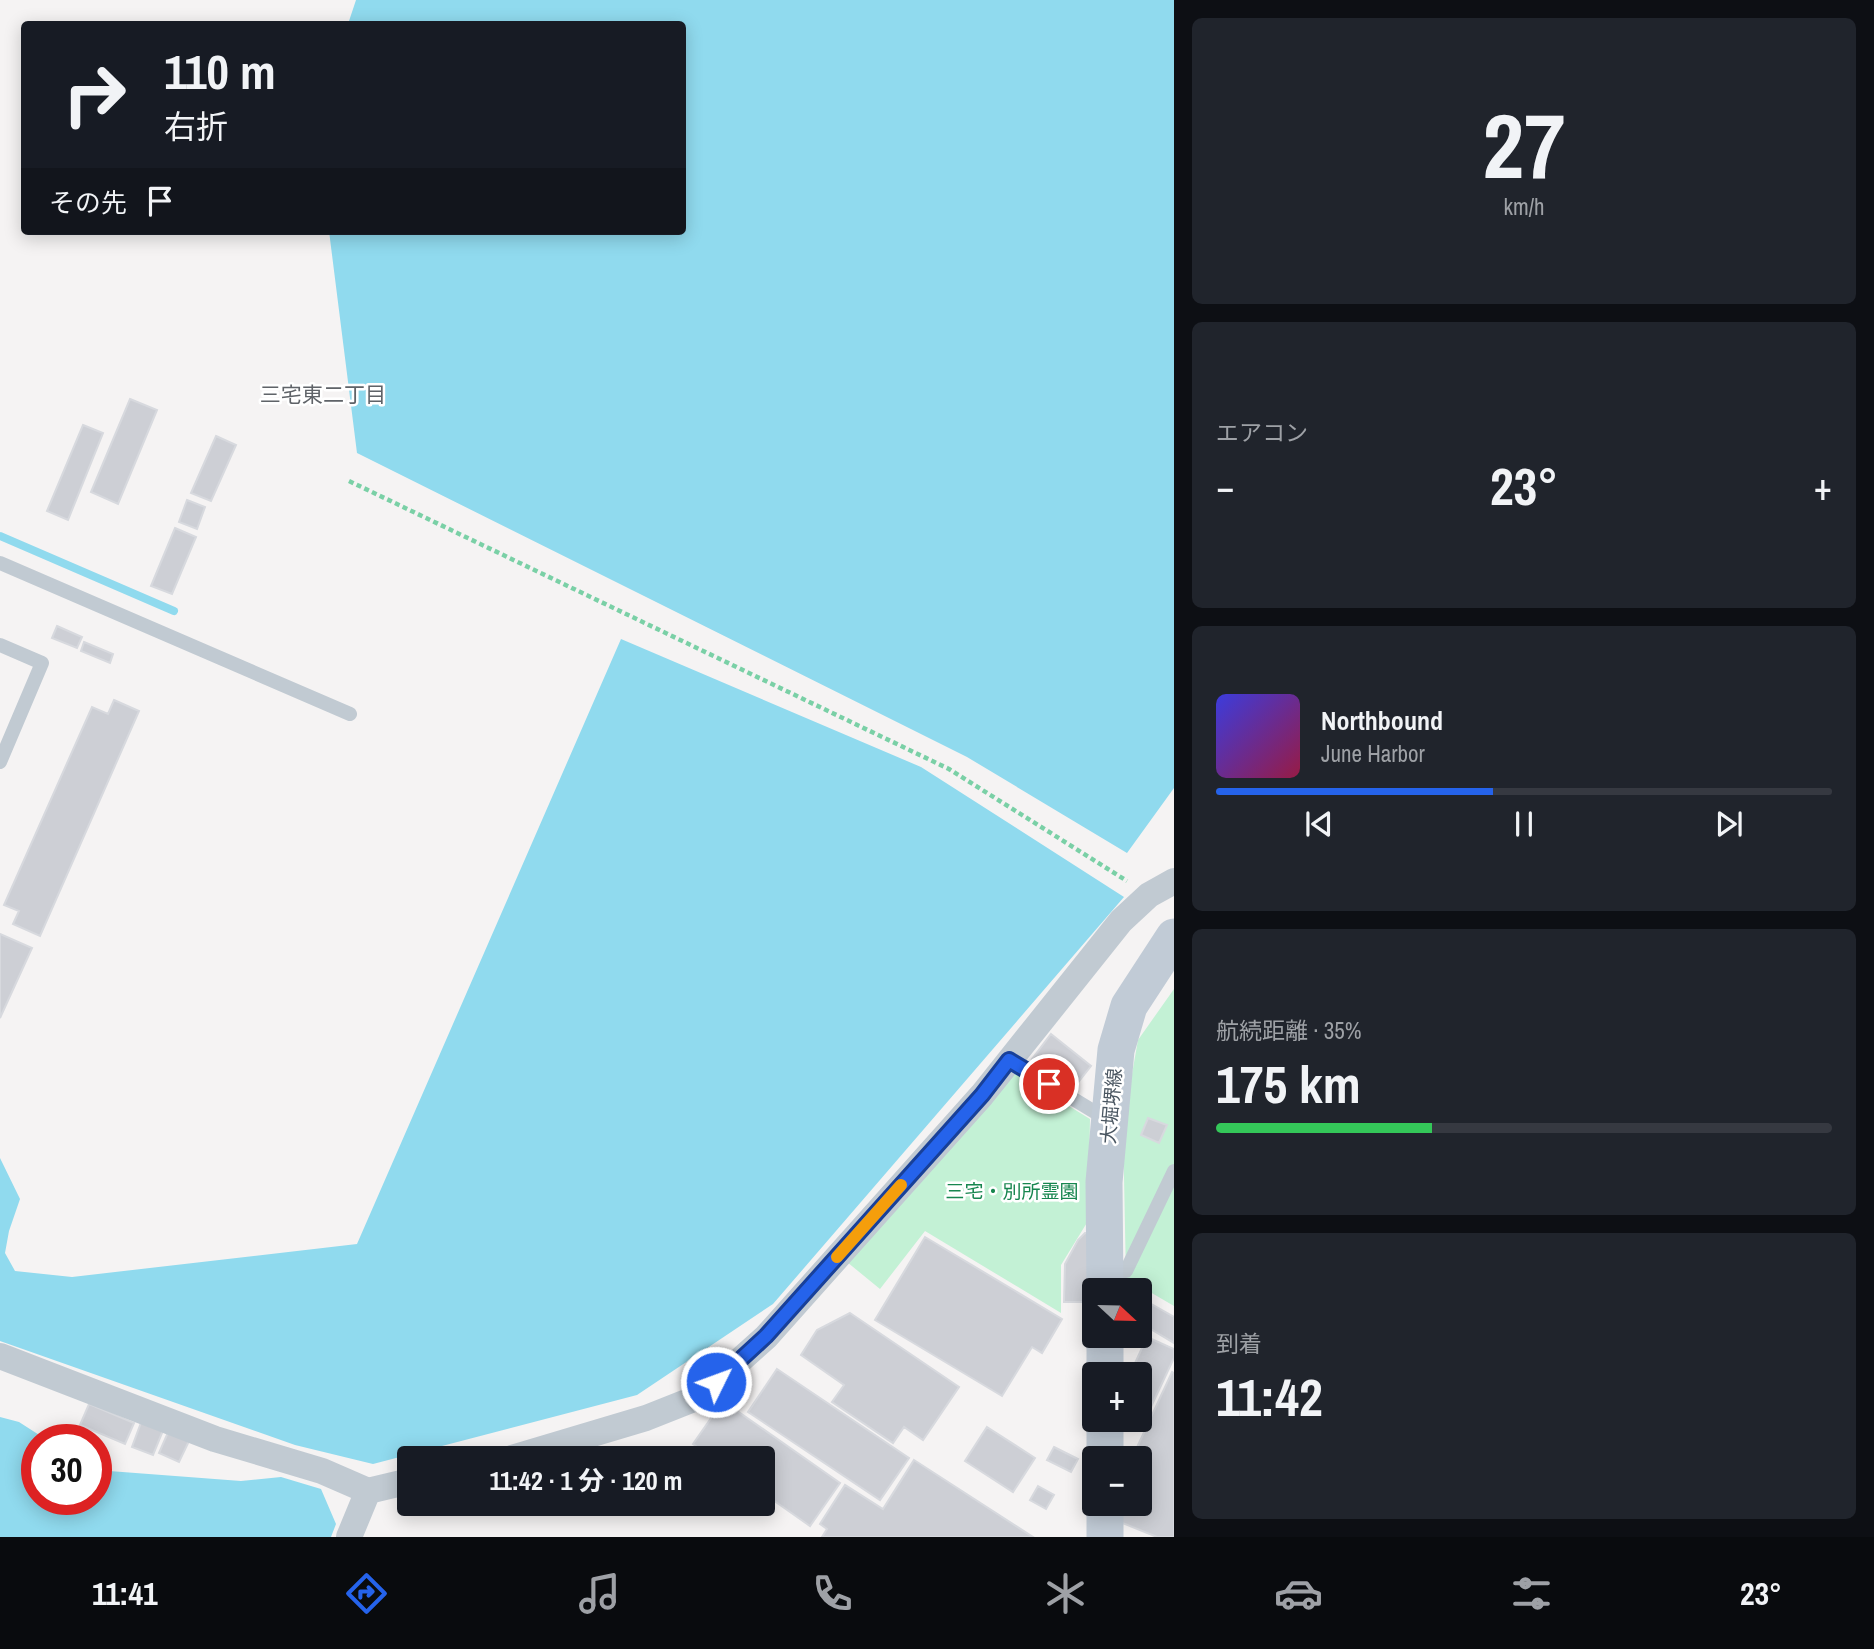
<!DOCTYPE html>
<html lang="ja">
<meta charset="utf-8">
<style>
:root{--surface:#171b24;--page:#20242c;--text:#f1f3f6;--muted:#9ea1a6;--line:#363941;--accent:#2563eb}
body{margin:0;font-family:"Archivo Narrow","Noto Sans JP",sans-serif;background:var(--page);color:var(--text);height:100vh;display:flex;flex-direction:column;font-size:26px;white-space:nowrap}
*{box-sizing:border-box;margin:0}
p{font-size:23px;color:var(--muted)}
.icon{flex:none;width:38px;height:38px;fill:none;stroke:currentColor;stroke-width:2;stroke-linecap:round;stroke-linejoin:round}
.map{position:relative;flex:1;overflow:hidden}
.panel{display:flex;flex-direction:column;gap:18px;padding:18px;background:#0d0f14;width:700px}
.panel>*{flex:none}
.banner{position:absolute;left:21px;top:21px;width:665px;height:214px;border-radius:7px;box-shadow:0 4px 18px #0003;background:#171b24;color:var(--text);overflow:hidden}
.needle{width:46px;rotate:112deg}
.buttons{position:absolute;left:1082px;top:1278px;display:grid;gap:14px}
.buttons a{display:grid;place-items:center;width:70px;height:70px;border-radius:7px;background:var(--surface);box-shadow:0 4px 18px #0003;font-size:35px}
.speed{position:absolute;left:21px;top:1424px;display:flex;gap:14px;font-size:35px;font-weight:700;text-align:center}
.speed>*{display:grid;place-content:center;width:91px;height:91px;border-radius:50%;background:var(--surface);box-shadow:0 4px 18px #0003;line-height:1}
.speed .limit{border:10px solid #d22;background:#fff;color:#111}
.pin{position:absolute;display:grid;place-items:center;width:60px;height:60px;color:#fff;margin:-30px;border:4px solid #fff;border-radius:50%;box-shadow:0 2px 7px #0007}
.me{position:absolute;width:77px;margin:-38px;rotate:48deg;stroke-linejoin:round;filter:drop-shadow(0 0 5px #0008)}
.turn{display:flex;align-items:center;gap:24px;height:147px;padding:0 28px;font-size:32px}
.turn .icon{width:91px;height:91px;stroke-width:2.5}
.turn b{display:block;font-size:49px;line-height:60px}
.then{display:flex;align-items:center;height:66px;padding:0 28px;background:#0003;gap:14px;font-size:26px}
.big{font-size:52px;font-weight:700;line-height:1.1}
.panel .card{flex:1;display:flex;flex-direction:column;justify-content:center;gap:10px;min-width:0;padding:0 24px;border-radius:10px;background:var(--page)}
.panel .dial{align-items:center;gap:0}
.dial b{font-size:91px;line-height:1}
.song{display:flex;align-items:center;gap:21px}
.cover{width:84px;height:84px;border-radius:10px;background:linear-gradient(135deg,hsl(240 70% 55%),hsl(340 70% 35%))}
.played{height:7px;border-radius:4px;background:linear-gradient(90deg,var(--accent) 45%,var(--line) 45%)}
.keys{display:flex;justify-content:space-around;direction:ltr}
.heat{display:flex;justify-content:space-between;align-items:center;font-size:38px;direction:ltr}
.charge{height:10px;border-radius:5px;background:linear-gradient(90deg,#34c759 35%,var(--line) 0)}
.trip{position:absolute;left:397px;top:1446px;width:378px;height:70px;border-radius:7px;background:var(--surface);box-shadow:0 4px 18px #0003;font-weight:700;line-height:70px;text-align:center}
.menu{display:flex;height:112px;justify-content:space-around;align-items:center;background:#090b0e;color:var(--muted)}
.menu .icon{width:49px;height:49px}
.menu .on{color:var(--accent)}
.menu b{font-size:32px;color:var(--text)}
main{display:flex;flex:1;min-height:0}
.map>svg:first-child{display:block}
.green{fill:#c3f1d5}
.water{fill:#90daee}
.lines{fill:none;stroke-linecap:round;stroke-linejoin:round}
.stream{stroke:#90daee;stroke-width:8}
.building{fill:#cdcfd5;stroke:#d7d9de;stroke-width:2}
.path{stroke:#7ad0a6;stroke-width:4.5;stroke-dasharray:5 3.5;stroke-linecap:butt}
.service{stroke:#c1cad2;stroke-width:14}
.minor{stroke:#c1cad2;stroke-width:26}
.secondary{stroke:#c1cbd6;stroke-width:37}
.route-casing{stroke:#184099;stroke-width:18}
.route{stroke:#2563eb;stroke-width:12}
.slow{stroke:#f59e0b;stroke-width:12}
.labels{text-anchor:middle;stroke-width:5;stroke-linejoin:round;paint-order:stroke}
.street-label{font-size:19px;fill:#4a5661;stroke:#fff}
.park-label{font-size:19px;fill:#17864f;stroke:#fff}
.neighbourhood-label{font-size:21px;fill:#5f6368;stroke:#fff}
</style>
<main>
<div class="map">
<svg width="1174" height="1537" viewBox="0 0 1174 1537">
<rect width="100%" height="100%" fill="#f5f3f3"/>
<!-- green -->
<path class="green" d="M 1174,989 L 1174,1306 L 1126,1278 L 1123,1125 L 1138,1040 Z
M 1015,1073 L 1090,1119 L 1088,1221 L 1061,1265 L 1061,1313 L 925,1231 L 880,1289 L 847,1262 Z"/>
<!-- water -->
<path class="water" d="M 356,0 L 1174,0 L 1174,788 L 1127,853 L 967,757 L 357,453 L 329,231 L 682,231 L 682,24 L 348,24 Z
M 621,639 L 921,767 L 1124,897 L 773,1304 L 637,1395 L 373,1464 L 295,1445 L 0,1341 L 0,1158 L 20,1199 L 9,1231 L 5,1253 L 15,1271 L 72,1277 L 357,1244 Z
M 0,1417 L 19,1422 L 47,1440 L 37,1440 L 37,1500 L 96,1500 L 96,1470 L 241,1481 L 281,1477 L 321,1489 L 336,1524 L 331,1537 L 0,1537 Z"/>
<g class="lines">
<!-- stream -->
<path class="stream" d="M 0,536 L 174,611"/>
</g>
<!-- building -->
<path class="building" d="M 130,399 L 157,410 L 118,504 L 91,492 Z
M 83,425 L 103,433 L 68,520 L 47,511 Z
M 216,436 L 236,445 L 211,501 L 191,493 Z
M 187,500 L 205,507 L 197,529 L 179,522 Z
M 175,528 L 196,537 L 172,594 L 151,586 Z
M 57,626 L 82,637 L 77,648 L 52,638 Z
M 84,642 L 113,654 L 110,663 L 81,651 Z
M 114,700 L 139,711 L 40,936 L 13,924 L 19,911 L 4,905 L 92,707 L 108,714 Z
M 0,934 L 32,948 L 0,1018 Z
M 1051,1034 L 1091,1066 L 1072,1090 L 1032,1059 Z
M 1148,1118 L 1167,1125 L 1159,1143 L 1141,1135 Z
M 1085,1233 L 1092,1234 L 1091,1302 L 1064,1302 L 1065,1264 L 1078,1240 Z
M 925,1237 L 1062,1319 L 1042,1353 L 1032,1347 L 1002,1396 L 875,1320 Z
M 1139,1297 L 1174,1317 L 1174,1343 L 1139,1322 Z
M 850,1313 L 959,1387 L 923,1440 L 904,1427 L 893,1443 L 832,1402 L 844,1385 L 801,1355 L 817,1330 Z
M 1147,1337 L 1174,1349 L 1174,1358 L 1142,1426 L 1128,1419 L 1139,1419 L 1139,1374 L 1130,1374 Z
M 777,1369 L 909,1458 L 880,1500 L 748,1412 Z
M 1172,1372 L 1174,1373 L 1174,1537 L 1157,1537 L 1120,1522 L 1122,1503 L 1139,1503 L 1139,1458 L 1132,1458 Z
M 723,1401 L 840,1483 L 810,1526 L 763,1493 L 763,1458 L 713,1458 L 693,1444 Z
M 89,1404 L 134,1423 L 125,1444 L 80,1425 Z
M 142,1420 L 164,1428 L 153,1455 L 132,1447 Z
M 987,1427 L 1035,1458 L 1013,1492 L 965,1461 Z
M 169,1430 L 190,1439 L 179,1462 L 159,1453 Z
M 1054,1447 L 1078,1459 L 1071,1472 L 1047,1460 Z
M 914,1460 L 1033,1537 L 822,1537 L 827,1529 L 820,1524 L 845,1485 L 883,1509 Z
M 1038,1486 L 1054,1495 L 1046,1509 L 1030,1500 Z"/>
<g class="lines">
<!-- path -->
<path class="path" d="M 349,481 L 949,769 L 1127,881"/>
<!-- service -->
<path class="service" d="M 0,563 L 350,714
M 0,645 L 42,663 L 0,762
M 1009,1060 L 1108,1120
M 1106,1275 L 1126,1271 L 1174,1171"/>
<!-- minor -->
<path class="minor" d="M 0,1356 L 215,1439 L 322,1471 L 368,1491 L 410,1481
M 512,1458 L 646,1418 L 699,1397 L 766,1337 L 982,1095 L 1121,921 L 1149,895 L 1174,881
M 349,1537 L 368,1491"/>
<!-- secondary -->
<path class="secondary" d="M 1105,1290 L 1104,1182 L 1116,1050 L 1129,1006 L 1174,937
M 1105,1335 L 1105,1374
M 1105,1419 L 1105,1458
M 1105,1503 L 1105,1537"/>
</g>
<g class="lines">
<defs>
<path id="route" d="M 716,1382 L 766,1336 L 982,1095 L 1009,1060 L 1049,1084"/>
</defs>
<!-- route casing -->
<use href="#route" class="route-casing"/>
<!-- route -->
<use href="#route" class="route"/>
<!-- slow -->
<path class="slow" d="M 837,1257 L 901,1185"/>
</g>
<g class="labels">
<!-- street labels -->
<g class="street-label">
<text transform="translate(1111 1106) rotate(-85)" y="7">大堀堺線</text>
</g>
<!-- park labels -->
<g class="park-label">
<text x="1012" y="1198">三宅・別所霊園</text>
</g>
<!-- neighbourhood labels -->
<g class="neighbourhood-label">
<text x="323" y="402">三宅東二丁目</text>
</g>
</g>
</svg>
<div class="buttons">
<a><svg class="needle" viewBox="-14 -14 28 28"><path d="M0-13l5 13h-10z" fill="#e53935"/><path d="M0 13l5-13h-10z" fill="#9ea1a6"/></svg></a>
<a>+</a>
<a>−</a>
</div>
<div class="speed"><div class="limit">30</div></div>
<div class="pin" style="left:1049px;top:1084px;background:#d93025"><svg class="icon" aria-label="arrive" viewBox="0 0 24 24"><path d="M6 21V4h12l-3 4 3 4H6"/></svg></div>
<svg class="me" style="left:716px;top:1382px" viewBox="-20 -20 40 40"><circle r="17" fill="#2563eb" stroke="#fff" stroke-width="3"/><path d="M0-11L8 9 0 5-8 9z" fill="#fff"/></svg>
<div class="trip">11:42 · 1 分 · 120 m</div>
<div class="banner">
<div class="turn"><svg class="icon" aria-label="right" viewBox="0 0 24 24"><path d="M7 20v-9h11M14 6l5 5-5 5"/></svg><div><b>110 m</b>右折</div></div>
<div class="then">その先<svg class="icon" aria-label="arrive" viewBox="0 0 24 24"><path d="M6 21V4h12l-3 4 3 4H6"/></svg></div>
</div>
</div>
<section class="panel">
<div class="card dial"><b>27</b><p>km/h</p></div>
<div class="card"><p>エアコン</p>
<div class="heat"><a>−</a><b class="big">23°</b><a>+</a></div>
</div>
<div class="card">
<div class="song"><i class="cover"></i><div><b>Northbound</b><p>June Harbor</p></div></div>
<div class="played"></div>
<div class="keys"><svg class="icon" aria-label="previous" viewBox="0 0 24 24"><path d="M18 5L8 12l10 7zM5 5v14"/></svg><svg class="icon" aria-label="pause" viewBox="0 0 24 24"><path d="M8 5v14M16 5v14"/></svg><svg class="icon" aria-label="next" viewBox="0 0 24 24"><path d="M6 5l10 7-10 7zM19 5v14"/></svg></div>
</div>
<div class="card"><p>航続距離 · 35%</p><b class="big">175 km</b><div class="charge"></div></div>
<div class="card"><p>到着</p><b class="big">11:42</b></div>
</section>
</main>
<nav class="menu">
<b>11:41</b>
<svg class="icon on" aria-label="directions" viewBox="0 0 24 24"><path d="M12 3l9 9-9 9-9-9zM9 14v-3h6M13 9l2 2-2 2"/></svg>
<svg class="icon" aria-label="music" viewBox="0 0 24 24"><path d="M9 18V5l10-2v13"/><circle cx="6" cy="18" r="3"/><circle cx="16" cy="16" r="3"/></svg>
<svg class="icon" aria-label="phone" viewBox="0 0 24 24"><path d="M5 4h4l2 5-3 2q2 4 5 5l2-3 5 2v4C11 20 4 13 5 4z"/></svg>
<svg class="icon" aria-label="climate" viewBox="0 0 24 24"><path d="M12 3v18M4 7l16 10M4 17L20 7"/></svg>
<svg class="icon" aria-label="car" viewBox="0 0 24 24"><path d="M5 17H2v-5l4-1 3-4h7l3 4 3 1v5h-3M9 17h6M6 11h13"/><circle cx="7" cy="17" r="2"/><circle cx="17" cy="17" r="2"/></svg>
<svg class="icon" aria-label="filters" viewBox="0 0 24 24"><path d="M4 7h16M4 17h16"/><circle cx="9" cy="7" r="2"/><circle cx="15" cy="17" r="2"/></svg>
<b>23°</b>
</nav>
